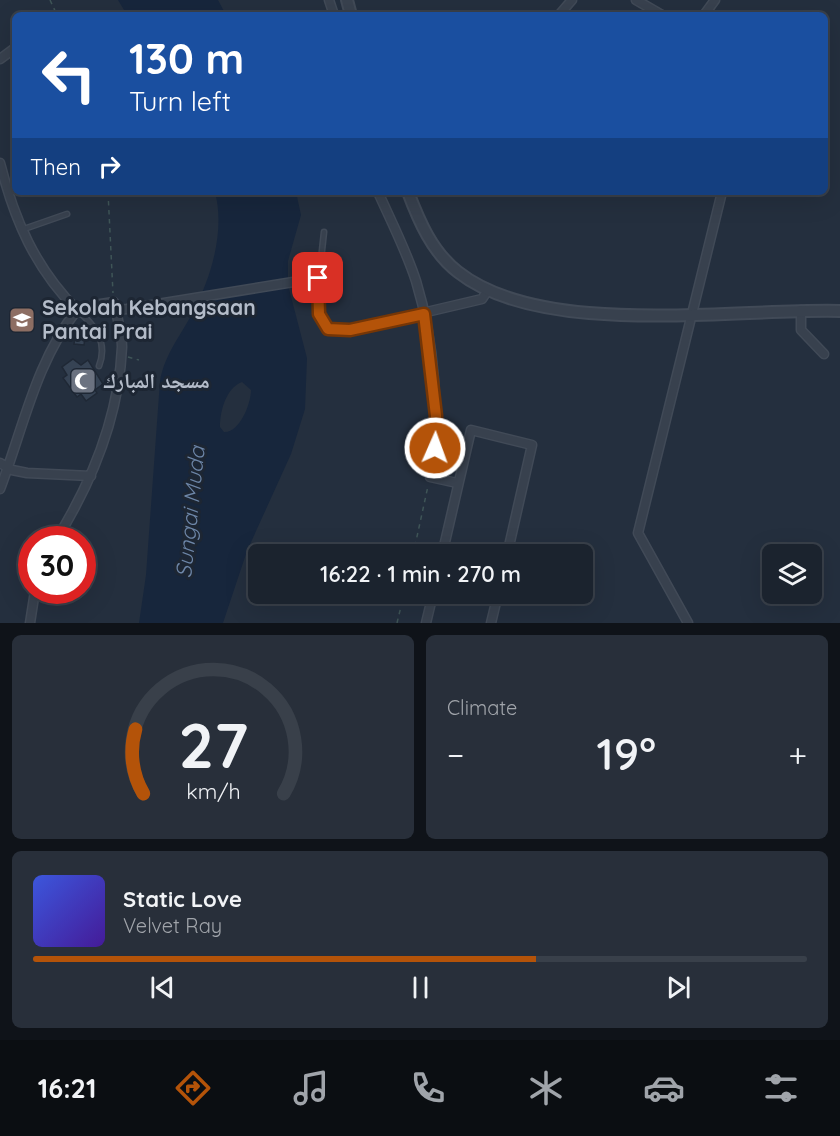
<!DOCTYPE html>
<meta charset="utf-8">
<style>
:root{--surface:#1b232e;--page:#282f3a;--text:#f1f3f6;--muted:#a0a4aa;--line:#39404a;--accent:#b45309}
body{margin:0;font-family:Quicksand,"Noto Naskh Arabic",sans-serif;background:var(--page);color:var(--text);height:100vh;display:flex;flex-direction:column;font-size:22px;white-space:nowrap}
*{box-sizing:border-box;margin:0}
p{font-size:20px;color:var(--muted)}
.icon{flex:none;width:33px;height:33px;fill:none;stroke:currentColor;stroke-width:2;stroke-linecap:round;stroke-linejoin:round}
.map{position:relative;height:623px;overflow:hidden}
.sheet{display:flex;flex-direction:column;gap:12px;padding:12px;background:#0f1319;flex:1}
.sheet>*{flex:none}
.top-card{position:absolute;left:12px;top:12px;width:816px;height:183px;border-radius:9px;box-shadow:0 6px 24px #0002,0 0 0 2px var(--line);background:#1a4fa0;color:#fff;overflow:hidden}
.controls{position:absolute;left:762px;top:544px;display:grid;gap:12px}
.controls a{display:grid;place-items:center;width:60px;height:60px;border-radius:9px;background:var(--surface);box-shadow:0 6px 24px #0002,0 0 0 2px var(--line);font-size:30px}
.speed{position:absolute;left:18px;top:526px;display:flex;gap:12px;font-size:30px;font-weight:700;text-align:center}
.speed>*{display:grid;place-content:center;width:78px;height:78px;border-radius:50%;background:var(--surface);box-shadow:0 6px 24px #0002,0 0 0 2px var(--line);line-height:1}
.speed .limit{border:9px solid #d22;background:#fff;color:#111}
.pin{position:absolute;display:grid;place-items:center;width:51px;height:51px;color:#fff;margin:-26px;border-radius:12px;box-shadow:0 3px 9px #0006}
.me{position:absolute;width:66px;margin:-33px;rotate:2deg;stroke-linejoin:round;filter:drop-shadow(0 0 4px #0008)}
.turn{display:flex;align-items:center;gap:21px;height:126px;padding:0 18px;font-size:27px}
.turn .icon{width:78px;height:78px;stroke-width:2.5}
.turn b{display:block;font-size:42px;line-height:51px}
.then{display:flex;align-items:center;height:57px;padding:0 18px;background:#0003;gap:12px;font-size:22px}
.big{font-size:45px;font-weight:600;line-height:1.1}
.sheet .card{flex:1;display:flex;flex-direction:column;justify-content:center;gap:9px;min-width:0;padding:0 21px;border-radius:9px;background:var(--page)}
.sheet .dial{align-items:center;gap:0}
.dial svg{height:156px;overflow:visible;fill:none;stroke:var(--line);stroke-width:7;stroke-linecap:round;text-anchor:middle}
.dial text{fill:var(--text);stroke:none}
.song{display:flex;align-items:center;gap:18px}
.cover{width:72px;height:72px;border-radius:9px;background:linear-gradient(135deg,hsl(230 70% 55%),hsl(260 70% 35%))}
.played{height:6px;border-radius:3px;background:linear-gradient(90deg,var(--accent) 65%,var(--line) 65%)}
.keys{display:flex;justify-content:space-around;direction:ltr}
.heat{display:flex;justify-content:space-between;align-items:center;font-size:33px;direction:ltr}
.sheet .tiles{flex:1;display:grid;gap:12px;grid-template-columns:1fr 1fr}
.card:last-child{grid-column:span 2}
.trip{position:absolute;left:248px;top:544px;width:345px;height:60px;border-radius:9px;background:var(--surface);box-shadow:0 6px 24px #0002,0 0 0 2px var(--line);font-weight:600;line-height:60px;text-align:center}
.menu{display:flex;height:96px;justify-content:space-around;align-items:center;background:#0b0e12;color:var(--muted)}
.menu .icon{width:42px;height:42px}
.menu .current{color:var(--accent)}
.menu b{font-size:27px;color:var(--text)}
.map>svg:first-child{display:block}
.water{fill:#17263c;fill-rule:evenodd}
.building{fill:#364354;stroke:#1f2835;stroke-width:1.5}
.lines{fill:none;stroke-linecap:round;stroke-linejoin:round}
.service-casing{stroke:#414a57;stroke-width:7}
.minor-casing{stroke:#414a57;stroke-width:11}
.tertiary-casing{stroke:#414a57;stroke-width:14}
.path{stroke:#3f5557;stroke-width:1.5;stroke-dasharray:4.5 4.5;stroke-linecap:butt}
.service{stroke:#38414e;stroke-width:4}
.minor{stroke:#38414e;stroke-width:8}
.tertiary{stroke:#38414e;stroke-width:10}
.route-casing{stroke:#753606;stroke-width:15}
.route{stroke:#b45309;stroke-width:10}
.labels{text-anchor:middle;stroke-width:6;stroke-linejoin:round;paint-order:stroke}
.poi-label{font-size:21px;font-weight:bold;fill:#b4bcc9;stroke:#1d2633;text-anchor:start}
.water-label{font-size:22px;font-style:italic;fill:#6d86a8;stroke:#1d2633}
</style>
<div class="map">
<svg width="840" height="623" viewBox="0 0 840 623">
<rect width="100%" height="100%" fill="#242f3e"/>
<!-- water -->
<path class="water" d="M 118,0 L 218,0 L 226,15 L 127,15 Z
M 215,192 L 296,192 L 301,215 L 288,261 L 288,285 L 307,358 L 305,409 L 291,454 L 247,551 L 223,623 L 139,623 L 146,575 L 160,381 C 165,353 182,334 194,310 C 212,275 225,230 215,192 ZM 242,382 L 251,390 C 251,403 240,433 224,432 L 220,427 C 220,411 226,388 242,382 Z"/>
<!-- building -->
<path class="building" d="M 76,328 L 86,329 L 84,345 L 74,344 Z
M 73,359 L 81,365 L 88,360 L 103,384 L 95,390 L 97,393 L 86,401 L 81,394 L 77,397 L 63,378 L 67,375 L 62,367 Z"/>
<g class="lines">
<defs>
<path id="service" d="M 24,229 L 67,214
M 319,278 L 324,232
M 79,312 C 96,326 108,343 99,366"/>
<path id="minor" d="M 329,0 L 334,15
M 636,0 L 662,15
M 559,15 L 572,0
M 704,15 L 715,0
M 0,59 L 15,48
M 0,163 C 14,219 35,268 77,310
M 378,192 C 391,221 406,250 416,281 C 434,340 441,416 430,477 L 457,483
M 801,310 L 801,330 L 824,354
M 0,463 L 12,470 L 27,473 L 91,476
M 0,489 C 23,429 36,361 77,310 L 79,312 L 94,305 L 114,302 L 116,310 L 127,309 L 318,278 C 322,294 313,314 328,329 L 350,330 L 482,299 L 488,290
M 56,540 C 92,482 119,415 122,347 C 122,335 118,322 116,310
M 442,555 L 471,430 L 532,445 L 507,555
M 30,623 L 35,591
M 426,623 L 433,594
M 491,623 L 498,594
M 688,623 L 638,533 L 722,192"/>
<path id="tertiary" d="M 347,0 L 351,15
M 408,192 C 419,221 432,252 458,272 C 543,339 734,308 840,311"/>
</defs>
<!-- service casing -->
<use href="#service" class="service-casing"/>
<!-- minor casing -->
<use href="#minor" class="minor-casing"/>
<!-- tertiary casing -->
<use href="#tertiary" class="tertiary-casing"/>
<!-- path -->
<path class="path" d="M 50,0 L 57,15
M 108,192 L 113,293
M 128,357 L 139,360
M 413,555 L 428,486
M 397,623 L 404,594"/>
<!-- service -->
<use href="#service" class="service"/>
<!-- minor -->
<use href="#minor" class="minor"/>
<!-- tertiary -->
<use href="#tertiary" class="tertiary"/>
</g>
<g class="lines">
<defs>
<path id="route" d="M 318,278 L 319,314 L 328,329 L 350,330 L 424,314 L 436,416 L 435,448"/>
</defs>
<!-- route casing -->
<use href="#route" class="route-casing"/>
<!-- route -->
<use href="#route" class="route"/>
</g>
<!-- icons -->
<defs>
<symbol id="school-square" viewBox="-11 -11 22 22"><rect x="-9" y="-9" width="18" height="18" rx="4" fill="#8d6e63" stroke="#1d2633"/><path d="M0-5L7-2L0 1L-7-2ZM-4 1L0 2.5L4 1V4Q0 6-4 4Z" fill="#fff"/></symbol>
<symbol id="mosque-square" viewBox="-11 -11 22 22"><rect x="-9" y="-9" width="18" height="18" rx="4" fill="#6b7280" stroke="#1d2633"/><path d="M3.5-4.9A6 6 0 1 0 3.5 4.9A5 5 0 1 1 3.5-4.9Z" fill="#fff"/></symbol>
</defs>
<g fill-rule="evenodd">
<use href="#school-square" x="7" y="305" width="30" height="30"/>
<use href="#mosque-square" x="68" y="366" width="30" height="30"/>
</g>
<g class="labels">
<!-- poi labels -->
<g class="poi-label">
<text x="42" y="315">Sekolah Kebangsaan<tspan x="42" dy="24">Pantai Prai</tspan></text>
<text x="103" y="388">مسجد المبارك</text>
</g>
<!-- water labels -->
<g class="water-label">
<text transform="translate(190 512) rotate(-84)" y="8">Sungai Muda</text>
</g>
</g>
</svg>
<div class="controls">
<a><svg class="icon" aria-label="layers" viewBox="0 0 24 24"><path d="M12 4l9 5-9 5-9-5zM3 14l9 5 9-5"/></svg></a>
</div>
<div class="speed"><div class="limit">30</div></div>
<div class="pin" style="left:318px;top:278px;background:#d93025"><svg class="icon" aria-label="arrive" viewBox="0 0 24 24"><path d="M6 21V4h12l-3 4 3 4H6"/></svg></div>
<svg class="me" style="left:435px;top:448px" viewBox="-20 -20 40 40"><circle r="17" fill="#b45309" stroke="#fff" stroke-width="3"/><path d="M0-11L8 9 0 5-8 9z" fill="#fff"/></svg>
<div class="trip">16:22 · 1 min · 270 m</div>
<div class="top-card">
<div class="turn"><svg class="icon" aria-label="left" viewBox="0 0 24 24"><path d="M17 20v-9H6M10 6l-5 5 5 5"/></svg><div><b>130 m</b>Turn left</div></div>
<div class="then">Then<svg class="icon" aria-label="right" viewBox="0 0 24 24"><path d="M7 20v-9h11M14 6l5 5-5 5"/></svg></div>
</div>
</div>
<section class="sheet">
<div class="tiles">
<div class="card dial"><svg viewBox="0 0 100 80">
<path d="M14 69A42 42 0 1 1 86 69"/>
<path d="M14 69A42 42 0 0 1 10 36" stroke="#b45309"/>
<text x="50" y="56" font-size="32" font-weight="700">27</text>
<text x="50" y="72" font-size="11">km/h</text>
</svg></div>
<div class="card"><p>Climate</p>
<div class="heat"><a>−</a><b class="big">19°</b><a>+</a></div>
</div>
<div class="card">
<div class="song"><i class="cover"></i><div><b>Static Love</b><p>Velvet Ray</p></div></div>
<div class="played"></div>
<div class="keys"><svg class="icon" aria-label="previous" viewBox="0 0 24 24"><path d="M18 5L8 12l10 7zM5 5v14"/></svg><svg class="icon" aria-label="pause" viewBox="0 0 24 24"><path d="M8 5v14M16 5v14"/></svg><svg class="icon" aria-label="next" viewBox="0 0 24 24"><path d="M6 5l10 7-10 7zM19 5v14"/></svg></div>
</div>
</div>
</section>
<nav class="menu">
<b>16:21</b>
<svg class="icon current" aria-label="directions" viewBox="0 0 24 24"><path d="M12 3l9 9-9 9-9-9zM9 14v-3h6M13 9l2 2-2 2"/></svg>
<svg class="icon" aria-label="music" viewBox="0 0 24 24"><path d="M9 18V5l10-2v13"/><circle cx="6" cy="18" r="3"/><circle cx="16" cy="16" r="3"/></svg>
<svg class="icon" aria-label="phone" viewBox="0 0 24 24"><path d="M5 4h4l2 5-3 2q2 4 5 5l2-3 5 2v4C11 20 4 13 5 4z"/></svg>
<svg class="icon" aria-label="climate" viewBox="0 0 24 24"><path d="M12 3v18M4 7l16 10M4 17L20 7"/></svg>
<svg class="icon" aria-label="car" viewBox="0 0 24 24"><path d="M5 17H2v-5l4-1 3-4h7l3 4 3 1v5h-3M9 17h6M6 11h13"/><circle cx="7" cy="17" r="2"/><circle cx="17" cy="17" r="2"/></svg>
<svg class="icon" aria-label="filters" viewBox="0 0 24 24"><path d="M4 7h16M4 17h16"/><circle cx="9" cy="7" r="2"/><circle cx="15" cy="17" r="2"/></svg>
</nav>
